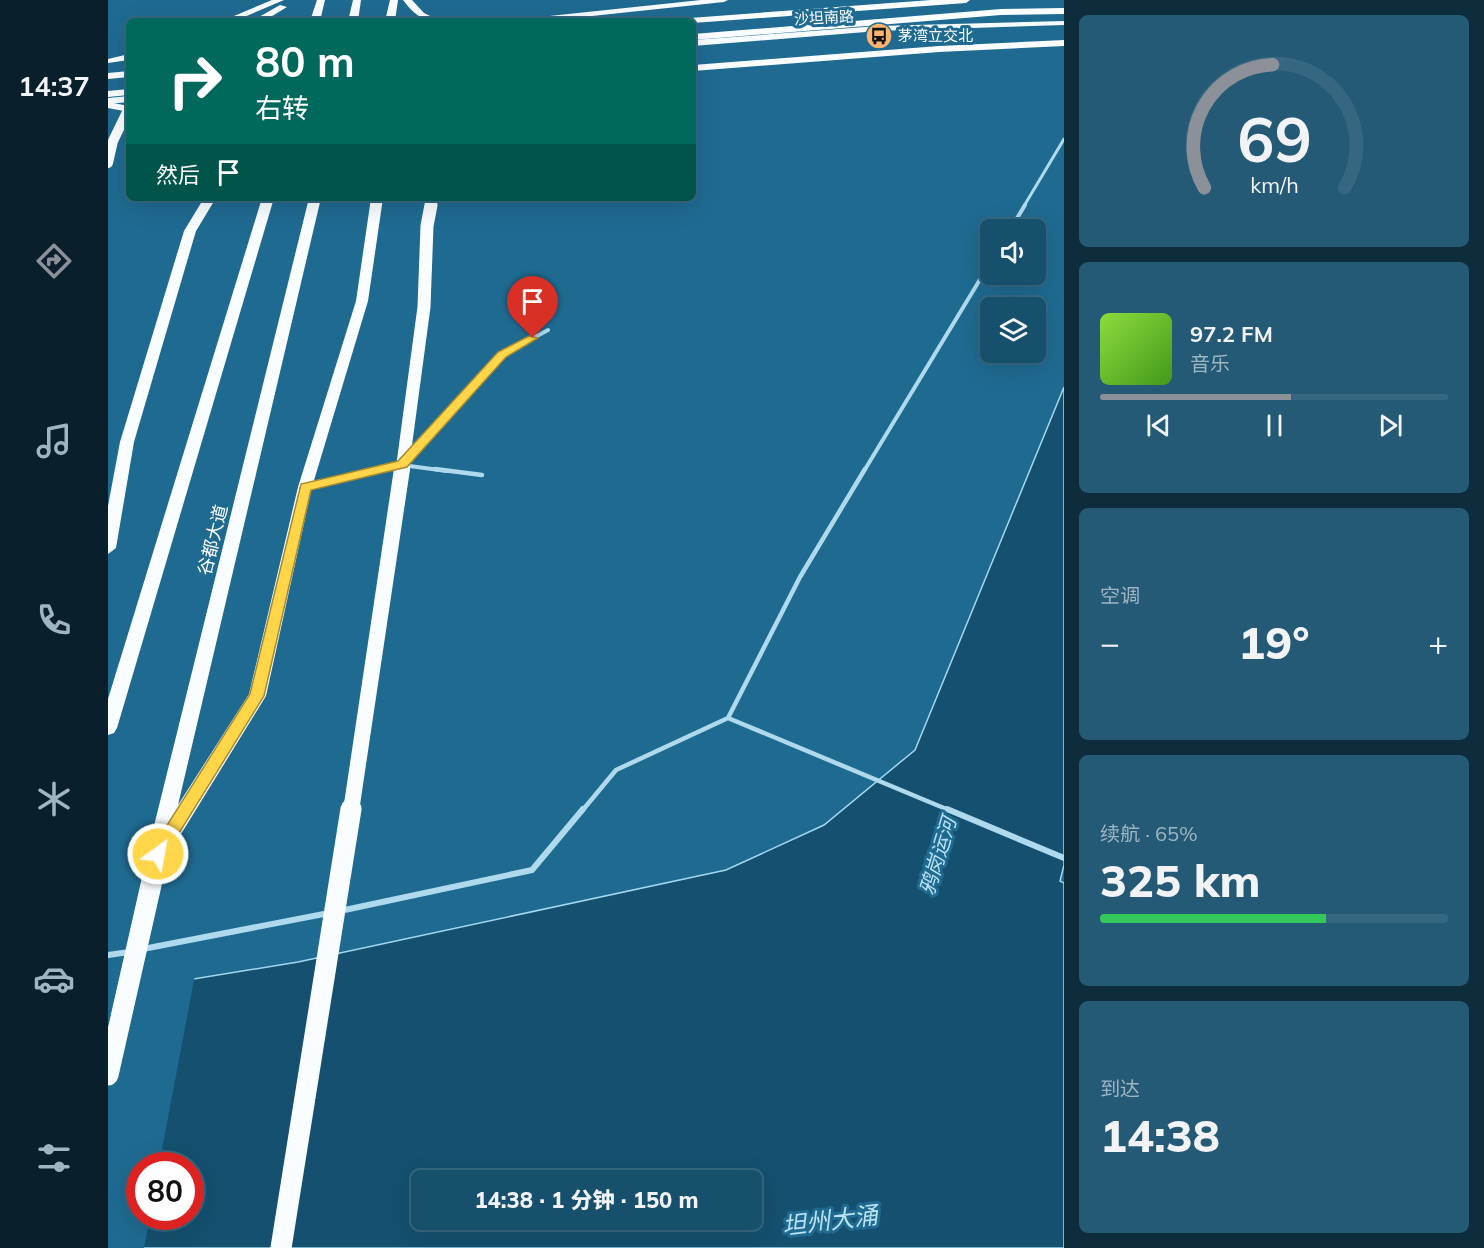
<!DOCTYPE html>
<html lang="zh">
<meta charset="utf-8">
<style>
:root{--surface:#17506d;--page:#245a75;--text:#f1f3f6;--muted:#9eb5c2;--line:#366780;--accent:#8c9099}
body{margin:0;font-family:Mulish,"Noto Sans SC",sans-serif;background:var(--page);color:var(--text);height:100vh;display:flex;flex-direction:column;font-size:22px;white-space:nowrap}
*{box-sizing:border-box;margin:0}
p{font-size:20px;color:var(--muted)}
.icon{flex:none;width:33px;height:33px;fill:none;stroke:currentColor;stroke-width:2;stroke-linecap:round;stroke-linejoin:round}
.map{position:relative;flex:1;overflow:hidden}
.panel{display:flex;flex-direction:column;gap:15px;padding:15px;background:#0d2c3c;width:420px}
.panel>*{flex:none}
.banner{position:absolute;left:18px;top:18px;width:570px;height:183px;border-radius:9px;box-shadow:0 6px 24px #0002,0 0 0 2px var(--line);background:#00695c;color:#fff;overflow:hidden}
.controls{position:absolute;left:872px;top:219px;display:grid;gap:12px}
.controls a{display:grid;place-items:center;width:66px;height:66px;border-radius:9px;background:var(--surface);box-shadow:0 6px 24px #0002,0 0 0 2px var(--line);font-size:30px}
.speed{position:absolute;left:18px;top:1152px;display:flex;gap:12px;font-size:30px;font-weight:700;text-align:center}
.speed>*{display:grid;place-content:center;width:78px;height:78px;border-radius:50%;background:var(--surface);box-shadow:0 6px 24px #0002,0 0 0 2px var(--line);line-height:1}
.speed .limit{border:9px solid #d22;background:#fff;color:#111}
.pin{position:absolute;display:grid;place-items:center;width:51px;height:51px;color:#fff;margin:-62px -26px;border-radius:50% 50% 50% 0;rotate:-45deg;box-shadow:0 0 6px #0007}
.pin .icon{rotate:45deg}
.me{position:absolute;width:66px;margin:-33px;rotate:32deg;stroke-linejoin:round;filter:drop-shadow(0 0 4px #0008)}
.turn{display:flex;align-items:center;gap:21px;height:126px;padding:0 30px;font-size:27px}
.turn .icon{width:78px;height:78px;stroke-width:2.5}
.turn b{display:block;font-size:42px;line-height:51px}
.then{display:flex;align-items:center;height:57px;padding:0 30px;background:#0003;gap:12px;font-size:22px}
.big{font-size:45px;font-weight:800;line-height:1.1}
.panel .tile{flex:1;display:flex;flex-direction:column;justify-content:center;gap:9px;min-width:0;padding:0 21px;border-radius:9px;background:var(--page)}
.panel .dial{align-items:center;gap:0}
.dial svg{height:156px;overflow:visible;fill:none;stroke:var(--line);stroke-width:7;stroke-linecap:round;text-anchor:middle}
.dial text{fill:var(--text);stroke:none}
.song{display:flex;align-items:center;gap:18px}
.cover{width:72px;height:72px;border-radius:9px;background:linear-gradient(135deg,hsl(90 70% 55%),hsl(100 70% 35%))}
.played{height:6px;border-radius:3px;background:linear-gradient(90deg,var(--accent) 55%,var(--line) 55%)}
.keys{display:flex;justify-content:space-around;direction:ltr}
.heat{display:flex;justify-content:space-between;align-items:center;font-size:33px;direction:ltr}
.charge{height:9px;border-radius:4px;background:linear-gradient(90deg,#34c759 65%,var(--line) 0)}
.trip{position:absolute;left:303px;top:1170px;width:351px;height:60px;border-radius:9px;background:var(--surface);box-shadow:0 6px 24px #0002,0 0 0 2px var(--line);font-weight:800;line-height:60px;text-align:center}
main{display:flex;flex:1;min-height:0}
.dock{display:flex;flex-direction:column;width:108px;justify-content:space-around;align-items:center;background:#09202c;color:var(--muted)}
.dock .icon{width:42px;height:42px}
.dock .on{color:var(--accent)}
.dock b{font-size:27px;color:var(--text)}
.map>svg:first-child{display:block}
.water{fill:#155070;stroke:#a3d7ef;stroke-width:1.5;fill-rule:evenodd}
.pier{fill:#1f6a91}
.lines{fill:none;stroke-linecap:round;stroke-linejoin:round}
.service-far3{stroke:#afd9ed;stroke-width:3}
.service-far2{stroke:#afd9ed;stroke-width:4}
.service-far1{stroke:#afd9ed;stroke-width:4.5}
.service{stroke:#afd9ed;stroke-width:6}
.primary{fill:#f6fbff;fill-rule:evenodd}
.trunk{fill:#fafdff;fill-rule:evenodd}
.trunk-bridge-far3{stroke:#fafdff;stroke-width:10}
.trunk-bridge-far2{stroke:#fafdff;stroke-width:13}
.trunk-bridge-far1{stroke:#fafdff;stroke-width:16}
.trunk-bridge{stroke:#fafdff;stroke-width:21}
.route{fill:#ffd54a;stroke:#a68a30;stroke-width:1.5}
.labels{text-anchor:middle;stroke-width:6;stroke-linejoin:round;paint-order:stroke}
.far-street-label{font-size:15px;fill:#fff;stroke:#1f6a91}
.far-poi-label{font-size:15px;fill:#fff;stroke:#1f6a91;text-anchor:start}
.street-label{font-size:18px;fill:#fff;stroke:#1f6a91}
.water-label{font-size:20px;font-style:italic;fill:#bbe2f4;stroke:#1f6a91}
.near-water-label{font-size:24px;font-style:italic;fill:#bbe2f4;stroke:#1f6a91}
</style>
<main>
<nav class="dock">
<b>14:37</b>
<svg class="icon on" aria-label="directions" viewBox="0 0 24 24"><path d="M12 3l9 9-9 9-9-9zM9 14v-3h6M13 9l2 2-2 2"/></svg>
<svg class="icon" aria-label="music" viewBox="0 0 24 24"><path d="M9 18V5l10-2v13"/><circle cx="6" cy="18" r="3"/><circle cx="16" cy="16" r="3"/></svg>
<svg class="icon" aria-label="phone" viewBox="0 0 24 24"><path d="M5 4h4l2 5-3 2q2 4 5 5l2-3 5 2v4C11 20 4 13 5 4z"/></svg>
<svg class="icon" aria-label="climate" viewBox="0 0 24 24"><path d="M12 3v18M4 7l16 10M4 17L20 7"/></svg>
<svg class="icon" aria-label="car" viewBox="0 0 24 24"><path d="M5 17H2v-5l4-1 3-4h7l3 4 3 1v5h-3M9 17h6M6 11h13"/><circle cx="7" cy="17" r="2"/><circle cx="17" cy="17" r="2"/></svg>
<svg class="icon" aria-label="filters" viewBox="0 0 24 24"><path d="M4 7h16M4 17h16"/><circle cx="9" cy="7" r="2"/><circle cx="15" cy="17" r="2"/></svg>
</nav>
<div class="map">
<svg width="956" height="1248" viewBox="0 0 956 1248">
<rect width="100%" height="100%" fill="#1f6a91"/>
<!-- water -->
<path class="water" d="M 956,387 L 956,865 L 952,881 L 956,883 L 956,1248 L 0,1248 L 0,993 L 190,962 L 618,870 L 716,825 L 807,750 ZM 32,1166 L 82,1166 L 82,1216 L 32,1216 ZM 314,1180 L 644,1180 L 644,1220 L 314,1220 Z"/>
<!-- pier -->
<path class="pier" d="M 87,975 L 51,1165 L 32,1166 L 32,1216 L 42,1217 L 36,1248 L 0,1248 L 0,990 Z"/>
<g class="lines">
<!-- service-far3 -->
<path class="service-far3" d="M 916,206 L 956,139"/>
<!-- service-far2 -->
<path class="service-far2" d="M 902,230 L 917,205
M 300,458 L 394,355 L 440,330
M 270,471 L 294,465 L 339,471
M 756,471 L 882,263"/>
<!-- service-far1 -->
<path class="service-far1" d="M 327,469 L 374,475
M 200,487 L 276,469
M 620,718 L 843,811
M 474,811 L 508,770 L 620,718 L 692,577 L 757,469"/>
<!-- service -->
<path class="service" d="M 839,809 L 956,858
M 232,911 L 424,870 L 475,809
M 35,949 L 221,913
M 0,955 L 21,952"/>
<!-- primary -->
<path class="primary" d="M 593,0 L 620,0 L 616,2 L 437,21 L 409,21 L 413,19 Z
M 956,21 L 956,25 L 770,31 L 585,46 L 585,40 L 770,26 Z
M 21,96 L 21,102 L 0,104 L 0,98 Z"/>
<!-- trunk -->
<path class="trunk" d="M 164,0 L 176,0 L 127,21 L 114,21 Z
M 209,0 L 217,0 L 212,21 L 202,21 Z
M 245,0 L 253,0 L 250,21 L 240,21 Z
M 282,0 L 290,0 L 287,21 L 277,21 Z
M 295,0 L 304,0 L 316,13 L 332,21 C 313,21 306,14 295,0 Z
M 823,0 L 862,0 L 858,3 L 585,23 L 585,21 L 577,21 L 582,18 Z
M 172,5 L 179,7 L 156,21 L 144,21 Z
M 956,8 L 956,14 L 893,15 L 585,40 L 585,34 L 893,9 Z
M 956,40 L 956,46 L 831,52 L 585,71 L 585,65 L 831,46 Z
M 21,54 L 21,60 L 0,63 L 0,59 Z
M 21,71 L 21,77 L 0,79 L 0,73 Z
M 21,89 L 21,95 L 0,97 L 0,91 Z
M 0,102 L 21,106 L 21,112 L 0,108 Z
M 96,198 L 108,198 L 88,231 L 26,442 L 8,548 L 0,554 L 0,506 L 12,442 L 76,231 Z
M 154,198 L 166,198 L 9,728 L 6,733 L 0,735 L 0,699 Z
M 201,198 L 213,198 L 70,805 L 141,694 L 190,487 L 248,301 L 263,198 L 275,198 L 260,301 L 204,487 L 158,696 L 57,860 L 50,863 L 43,860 L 40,854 L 46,843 L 43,838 Z"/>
<!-- trunk-bridge-far3 -->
<path class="trunk-bridge-far3" d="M 0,163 L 5,141 L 21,108
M 323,206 L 324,198"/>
<!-- trunk-bridge-far2 -->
<path class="trunk-bridge-far2" d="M 294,471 L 316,307 L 319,226 L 323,205"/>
<!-- trunk-bridge-far1 -->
<path class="trunk-bridge-far1" d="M 243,811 L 294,469"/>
<!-- trunk-bridge -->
<path class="trunk-bridge" d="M 0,1075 L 50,854
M 173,1248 L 243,809"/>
</g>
<!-- route -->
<path class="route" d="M 421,336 L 430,338 L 398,357 L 299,467 L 203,490 L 156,696 L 55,859 L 50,861 L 44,859 L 42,854 L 44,849 L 142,694 L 193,484 L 290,461 L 390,352 Z"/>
<!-- icons -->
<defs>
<symbol id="bus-disc" viewBox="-11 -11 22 22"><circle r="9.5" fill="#fcb46f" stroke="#1f6a91"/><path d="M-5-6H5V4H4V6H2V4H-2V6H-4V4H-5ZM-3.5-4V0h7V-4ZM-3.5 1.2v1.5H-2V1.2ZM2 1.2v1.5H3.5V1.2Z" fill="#111"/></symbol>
</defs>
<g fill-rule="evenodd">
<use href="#bus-disc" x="756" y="21" width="30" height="30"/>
</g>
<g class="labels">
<!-- far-street labels -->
<g class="far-street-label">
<text transform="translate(716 18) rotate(-3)" y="5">沙坦南路</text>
</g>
<!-- far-poi labels -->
<g class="far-poi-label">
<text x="790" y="41">茅湾立交北</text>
</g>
<!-- street labels -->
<g class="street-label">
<text transform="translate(105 540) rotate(-76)" y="6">谷都大道</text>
</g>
<!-- water labels -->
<g class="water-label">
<text transform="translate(830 856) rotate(-73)" y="7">鸦岗运河</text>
</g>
<!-- near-water labels -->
<g class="near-water-label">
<text transform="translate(722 1221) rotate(-7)" y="8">坦州大涌</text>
</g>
</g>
</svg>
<div class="controls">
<a><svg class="icon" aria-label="sound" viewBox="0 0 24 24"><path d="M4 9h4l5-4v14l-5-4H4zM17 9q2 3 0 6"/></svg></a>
<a><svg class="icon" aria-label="layers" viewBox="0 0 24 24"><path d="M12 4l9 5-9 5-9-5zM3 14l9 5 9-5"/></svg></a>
</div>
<div class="speed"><div class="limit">80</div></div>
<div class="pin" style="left:425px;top:338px;background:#d93025"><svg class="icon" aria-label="arrive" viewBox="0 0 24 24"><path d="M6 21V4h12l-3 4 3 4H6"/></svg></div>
<svg class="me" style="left:50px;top:854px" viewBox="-20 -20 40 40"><circle r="17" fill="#ffd54a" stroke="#fff" stroke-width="3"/><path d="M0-11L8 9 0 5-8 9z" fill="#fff"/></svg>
<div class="trip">14:38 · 1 分钟 · 150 m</div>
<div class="banner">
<div class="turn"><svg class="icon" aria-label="right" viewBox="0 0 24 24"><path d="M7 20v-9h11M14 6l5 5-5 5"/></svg><div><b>80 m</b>右转</div></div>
<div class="then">然后<svg class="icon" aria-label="arrive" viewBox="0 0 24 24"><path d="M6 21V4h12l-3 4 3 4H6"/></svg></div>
</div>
</div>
<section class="panel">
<div class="tile dial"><svg viewBox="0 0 100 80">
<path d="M14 69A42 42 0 1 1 86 69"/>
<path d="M14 69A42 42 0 0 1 49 6" stroke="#8c9099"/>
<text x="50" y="56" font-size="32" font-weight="700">69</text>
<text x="50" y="72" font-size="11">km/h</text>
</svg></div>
<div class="tile">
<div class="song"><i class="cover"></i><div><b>97.2 FM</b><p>音乐</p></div></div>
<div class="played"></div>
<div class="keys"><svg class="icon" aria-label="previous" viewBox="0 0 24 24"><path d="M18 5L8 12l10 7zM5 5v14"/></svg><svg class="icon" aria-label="pause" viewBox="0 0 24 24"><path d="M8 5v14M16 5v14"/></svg><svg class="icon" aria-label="next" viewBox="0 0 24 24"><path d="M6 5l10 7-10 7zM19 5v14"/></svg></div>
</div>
<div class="tile"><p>空调</p>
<div class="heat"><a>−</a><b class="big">19°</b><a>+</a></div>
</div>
<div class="tile"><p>续航 · 65%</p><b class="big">325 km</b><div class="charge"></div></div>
<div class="tile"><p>到达</p><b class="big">14:38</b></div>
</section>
</main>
